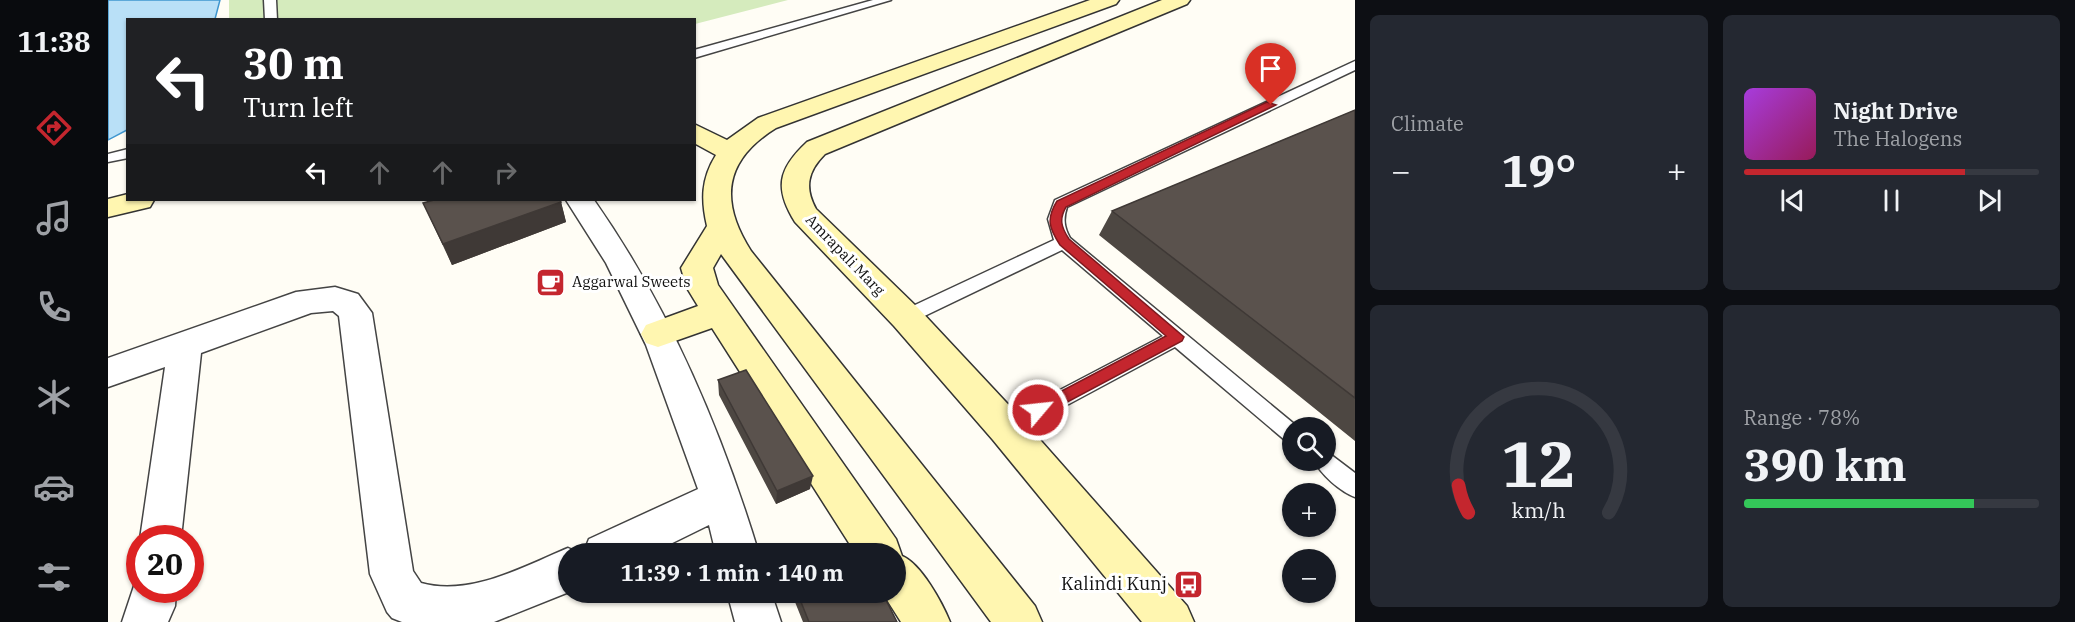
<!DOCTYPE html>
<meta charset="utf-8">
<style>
:root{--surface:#171b24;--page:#242831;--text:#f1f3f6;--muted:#9ea1a6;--line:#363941;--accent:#c4262e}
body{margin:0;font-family:"IBM Plex Serif",serif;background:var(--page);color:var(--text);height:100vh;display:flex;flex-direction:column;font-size:22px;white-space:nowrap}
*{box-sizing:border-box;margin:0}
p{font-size:20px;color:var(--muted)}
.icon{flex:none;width:33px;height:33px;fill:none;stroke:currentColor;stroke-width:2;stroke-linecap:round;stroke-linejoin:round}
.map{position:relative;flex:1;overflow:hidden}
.drawer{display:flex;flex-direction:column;gap:15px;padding:15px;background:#0d0f14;width:720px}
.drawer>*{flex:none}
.hud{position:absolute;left:18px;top:18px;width:570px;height:183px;border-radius:0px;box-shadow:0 2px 4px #0004;background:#202124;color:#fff;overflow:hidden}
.controls{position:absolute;left:1174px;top:417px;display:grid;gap:12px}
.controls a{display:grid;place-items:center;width:54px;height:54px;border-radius:50%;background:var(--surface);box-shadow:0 2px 4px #0004;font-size:30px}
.speed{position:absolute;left:18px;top:525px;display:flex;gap:12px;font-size:30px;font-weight:700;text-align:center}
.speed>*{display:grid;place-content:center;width:78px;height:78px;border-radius:50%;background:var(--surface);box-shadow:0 2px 4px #0004;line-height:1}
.speed .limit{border:9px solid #d22;background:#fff;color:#111}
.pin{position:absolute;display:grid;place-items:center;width:51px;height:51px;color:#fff;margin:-62px -26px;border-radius:50% 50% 50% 0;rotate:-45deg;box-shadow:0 0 6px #0007}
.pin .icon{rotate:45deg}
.me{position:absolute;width:66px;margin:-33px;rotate:62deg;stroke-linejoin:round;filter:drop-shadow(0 0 4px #0008)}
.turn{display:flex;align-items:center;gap:21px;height:126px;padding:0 18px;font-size:27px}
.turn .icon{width:78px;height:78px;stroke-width:2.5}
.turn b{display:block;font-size:42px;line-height:51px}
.lanes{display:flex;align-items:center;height:57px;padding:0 18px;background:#0003;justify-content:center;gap:30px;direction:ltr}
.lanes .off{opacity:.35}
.big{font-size:45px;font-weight:700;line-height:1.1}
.drawer .card{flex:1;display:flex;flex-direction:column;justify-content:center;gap:9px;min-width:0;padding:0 21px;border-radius:9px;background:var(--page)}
.drawer .dial{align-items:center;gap:0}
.dial svg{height:156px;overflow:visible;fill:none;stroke:var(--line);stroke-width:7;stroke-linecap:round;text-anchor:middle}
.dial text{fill:var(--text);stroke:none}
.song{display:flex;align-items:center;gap:18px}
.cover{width:72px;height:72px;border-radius:9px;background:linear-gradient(135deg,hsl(280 70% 55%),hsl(330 70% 35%))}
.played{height:6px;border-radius:3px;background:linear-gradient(90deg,var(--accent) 75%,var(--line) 75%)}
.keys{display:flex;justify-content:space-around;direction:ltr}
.heat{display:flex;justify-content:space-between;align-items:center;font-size:33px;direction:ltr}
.charge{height:9px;border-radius:4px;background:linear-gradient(90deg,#34c759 78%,var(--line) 0)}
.drawer .tiles{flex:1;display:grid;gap:15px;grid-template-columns:repeat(2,1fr)}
.trip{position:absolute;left:450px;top:543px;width:348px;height:60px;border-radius:30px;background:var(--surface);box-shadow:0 2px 4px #0004;font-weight:700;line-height:60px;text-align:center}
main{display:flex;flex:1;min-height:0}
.tabs{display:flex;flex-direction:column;width:108px;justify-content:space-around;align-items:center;background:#090b0e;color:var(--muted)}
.tabs .icon{width:42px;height:42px}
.tabs .on{color:var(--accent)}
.tabs b{font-size:27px;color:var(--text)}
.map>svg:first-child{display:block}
.green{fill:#d5ebbd}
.water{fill:#b9e0f7;stroke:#3f96cf;stroke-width:1.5}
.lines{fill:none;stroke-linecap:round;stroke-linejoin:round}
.lane-casing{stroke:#444;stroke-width:3}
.street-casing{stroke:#444;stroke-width:3}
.secondary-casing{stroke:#333;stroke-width:3}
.lane{fill:#fff;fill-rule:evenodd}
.street{fill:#fff;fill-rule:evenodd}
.secondary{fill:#fff6b0;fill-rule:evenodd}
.wall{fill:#4d4742}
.shaded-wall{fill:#3f3936}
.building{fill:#5a524d;stroke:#3f3936;stroke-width:1.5}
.route{fill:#c4262e;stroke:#7f191e;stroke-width:1.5}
.labels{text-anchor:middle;stroke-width:6;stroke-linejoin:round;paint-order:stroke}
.street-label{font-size:15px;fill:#111;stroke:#fff}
.poi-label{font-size:15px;fill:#111;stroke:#fff;text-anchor:start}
.near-poi-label{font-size:18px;fill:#111;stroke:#fff;text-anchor:end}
</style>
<main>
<nav class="tabs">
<b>11:38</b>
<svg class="icon on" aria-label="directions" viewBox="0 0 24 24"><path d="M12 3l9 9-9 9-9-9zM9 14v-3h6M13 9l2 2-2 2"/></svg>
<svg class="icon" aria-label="music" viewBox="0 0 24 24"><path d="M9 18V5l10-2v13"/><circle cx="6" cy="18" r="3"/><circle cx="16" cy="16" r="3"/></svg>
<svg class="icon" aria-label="phone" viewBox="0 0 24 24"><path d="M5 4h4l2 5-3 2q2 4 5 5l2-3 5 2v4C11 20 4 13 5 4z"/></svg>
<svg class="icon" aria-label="climate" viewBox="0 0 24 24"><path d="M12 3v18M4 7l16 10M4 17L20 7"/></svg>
<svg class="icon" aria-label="car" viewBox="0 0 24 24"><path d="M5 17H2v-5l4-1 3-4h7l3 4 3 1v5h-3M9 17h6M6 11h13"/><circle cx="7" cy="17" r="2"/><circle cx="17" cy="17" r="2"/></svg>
<svg class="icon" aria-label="filters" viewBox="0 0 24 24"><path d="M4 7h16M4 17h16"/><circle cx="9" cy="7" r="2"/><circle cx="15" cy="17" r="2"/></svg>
</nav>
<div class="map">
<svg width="1247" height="622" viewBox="0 0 1247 622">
<rect width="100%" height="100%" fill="#fffdf5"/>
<!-- green -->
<path class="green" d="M 121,0 L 680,0 L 587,24 L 586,20 L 121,20 Z"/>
<!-- water -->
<path class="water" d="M 0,0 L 112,0 L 107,19 L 20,20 L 19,130 L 0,140 Z"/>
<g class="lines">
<defs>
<path id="lane" d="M 156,0 L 168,0 L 169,20 L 157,20 Z
M 765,0 L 783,0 L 586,58 L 586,50 Z
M 1247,61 L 1247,70 L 959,207 C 955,219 956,227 962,238 L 1191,428 L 1185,428 L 1185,444 L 1178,441 L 1067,347 L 905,434 L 898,437 L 891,434 L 888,428 L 891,422 L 1055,336 L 954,250 L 804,322 L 792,322 L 789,317 L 792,312 L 946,240 L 940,219 L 947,200 Z
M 20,149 L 20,158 L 0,162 L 0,154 Z
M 1218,451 L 1247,473 L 1247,497 C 1233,492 1212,474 1206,460 L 1218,460 Z"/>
<path id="street" d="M 458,200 L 486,200 C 561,307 613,429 651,554 L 608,554 L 601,525 L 542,554 L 475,554 L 481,539 L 590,489 L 538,345 L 498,263 Z
M 227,287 L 250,294 L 264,313 L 305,571 L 313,583 C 362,597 417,566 460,548 L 473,554 L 460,554 L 461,592 L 386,622 L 294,622 L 284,618 L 279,612 L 262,574 L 231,316 L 225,311 L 203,313 L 93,353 L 73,538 L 32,539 L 57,367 L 0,387 L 0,358 L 188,292 Z
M 30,574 L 32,590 L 68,590 L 67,606 L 60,622 L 14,622 Z
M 619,592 L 663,592 L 673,622 L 627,622 Z"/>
<path id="secondary" d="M 982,0 L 1011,0 L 1008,4 L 668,128 C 616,160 611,201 643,251 L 927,606 L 934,622 L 883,622 L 613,254 L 605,268 L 610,285 L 788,539 L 794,556 C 813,564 834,602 842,622 L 793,622 L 774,592 L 788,592 L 788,554 L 748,554 L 604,328 L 550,347 L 538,343 L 533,334 L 538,325 L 590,306 L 579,288 L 573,268 L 599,226 C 593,200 593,179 608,155 L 586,143 L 586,124 L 619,140 L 650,118 Z
M 1054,0 L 1082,0 L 1079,4 L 717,154 C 700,171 696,187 708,209 L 810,308 L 911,416 L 1079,606 L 1086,622 L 1034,622 L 885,440 L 786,326 L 687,222 C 666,188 670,169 699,142 Z
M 20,194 L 20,200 L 46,200 L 42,207 L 0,217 L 0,199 Z"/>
</defs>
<!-- lane casing -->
<use href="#lane" class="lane-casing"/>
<!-- street casing -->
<use href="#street" class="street-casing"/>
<!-- secondary casing -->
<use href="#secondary" class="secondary-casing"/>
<!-- lane -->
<use href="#lane" class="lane"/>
<!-- street -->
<use href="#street" class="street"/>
<!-- secondary -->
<use href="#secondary" class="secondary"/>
</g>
<!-- wall -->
<path class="wall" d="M 1247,110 L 1247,441 L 991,235 L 1004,211 Z
M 453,202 L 458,222 L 344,265 L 315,203 Z
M 610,380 L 702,489 L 668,504 L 611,395 Z
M 683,592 L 774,592 L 789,622 L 695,622 Z"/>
<!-- shaded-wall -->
<path class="shaded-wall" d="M 453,202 L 458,222 L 344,265 L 335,244 Z
M 705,476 L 702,489 L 668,504 L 669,491 Z"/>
<!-- building -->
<path class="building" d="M 1247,110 L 1247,398 L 1004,211 Z
M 326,200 L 452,200 L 453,202 L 335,244 L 315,203 Z
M 638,370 L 705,476 L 669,491 L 610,380 Z
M 751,544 L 755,554 L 722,554 Z
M 689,592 L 774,592 L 789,622 L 701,622 Z"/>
<!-- route -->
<path class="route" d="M 1159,102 L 1168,105 L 958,207 C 951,219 953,227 961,239 L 1076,337 L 1074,341 L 935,415 L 925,415 L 922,410 L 925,406 L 1058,336 L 952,245 C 941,228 938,219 949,201 Z"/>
<!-- icons -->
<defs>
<symbol id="cafe-square" viewBox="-11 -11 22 22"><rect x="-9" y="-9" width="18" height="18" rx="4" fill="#c4262e" stroke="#fff"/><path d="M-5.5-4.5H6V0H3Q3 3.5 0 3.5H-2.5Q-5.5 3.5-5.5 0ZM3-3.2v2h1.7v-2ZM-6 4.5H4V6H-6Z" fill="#fff"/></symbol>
<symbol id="bus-square" viewBox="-11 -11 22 22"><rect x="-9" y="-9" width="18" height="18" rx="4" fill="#c4262e" stroke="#fff"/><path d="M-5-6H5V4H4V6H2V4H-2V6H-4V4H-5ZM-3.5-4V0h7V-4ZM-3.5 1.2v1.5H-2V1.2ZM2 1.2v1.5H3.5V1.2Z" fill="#fff"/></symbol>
</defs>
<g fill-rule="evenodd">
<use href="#cafe-square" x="426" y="266" width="33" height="33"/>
<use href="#bus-square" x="1064" y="568" width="33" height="33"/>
</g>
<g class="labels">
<!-- street labels -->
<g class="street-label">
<text transform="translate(737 255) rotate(46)" y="5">Amrapali Marg</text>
</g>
<!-- poi labels -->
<g class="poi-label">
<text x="464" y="287">Aggarwal Sweets</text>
</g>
<!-- near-poi labels -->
<g class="near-poi-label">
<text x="1059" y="590">Kalindi Kunj</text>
</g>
</g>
</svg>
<div class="controls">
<a><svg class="icon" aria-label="search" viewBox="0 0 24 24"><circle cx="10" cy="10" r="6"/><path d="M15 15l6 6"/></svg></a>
<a>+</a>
<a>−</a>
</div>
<div class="speed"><div class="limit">20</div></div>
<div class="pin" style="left:1163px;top:105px;background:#d93025"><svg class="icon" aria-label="arrive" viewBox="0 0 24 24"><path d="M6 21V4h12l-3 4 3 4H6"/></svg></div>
<svg class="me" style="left:930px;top:410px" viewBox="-20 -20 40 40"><circle r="17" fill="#c4262e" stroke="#fff" stroke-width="3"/><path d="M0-11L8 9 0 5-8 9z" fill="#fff"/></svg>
<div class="trip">11:39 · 1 min · 140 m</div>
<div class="hud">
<div class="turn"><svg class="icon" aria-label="left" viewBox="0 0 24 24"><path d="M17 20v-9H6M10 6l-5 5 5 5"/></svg><div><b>30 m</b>Turn left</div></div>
<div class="lanes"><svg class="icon" aria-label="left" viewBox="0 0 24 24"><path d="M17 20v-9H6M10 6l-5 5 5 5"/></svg><svg class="icon off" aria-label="ahead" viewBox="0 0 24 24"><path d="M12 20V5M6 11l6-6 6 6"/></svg><svg class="icon off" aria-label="ahead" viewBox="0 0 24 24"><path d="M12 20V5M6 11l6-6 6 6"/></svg><svg class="icon off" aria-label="right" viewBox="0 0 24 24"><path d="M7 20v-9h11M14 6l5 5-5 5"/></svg></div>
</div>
</div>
<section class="drawer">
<div class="tiles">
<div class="card"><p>Climate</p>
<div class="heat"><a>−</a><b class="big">19°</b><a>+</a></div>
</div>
<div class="card">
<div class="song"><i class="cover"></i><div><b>Night Drive</b><p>The Halogens</p></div></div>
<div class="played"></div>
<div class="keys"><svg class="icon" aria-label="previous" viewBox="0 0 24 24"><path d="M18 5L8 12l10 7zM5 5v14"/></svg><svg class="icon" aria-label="pause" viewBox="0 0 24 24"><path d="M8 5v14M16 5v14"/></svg><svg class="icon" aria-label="next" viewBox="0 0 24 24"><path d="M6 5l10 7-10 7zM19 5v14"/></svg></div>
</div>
<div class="card dial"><svg viewBox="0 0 100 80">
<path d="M14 69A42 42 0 1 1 86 69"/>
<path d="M14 69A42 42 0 0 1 9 55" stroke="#c4262e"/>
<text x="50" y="56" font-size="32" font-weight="700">12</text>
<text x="50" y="72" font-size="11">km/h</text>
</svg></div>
<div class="card"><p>Range · 78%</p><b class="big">390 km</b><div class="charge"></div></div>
</div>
</section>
</main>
